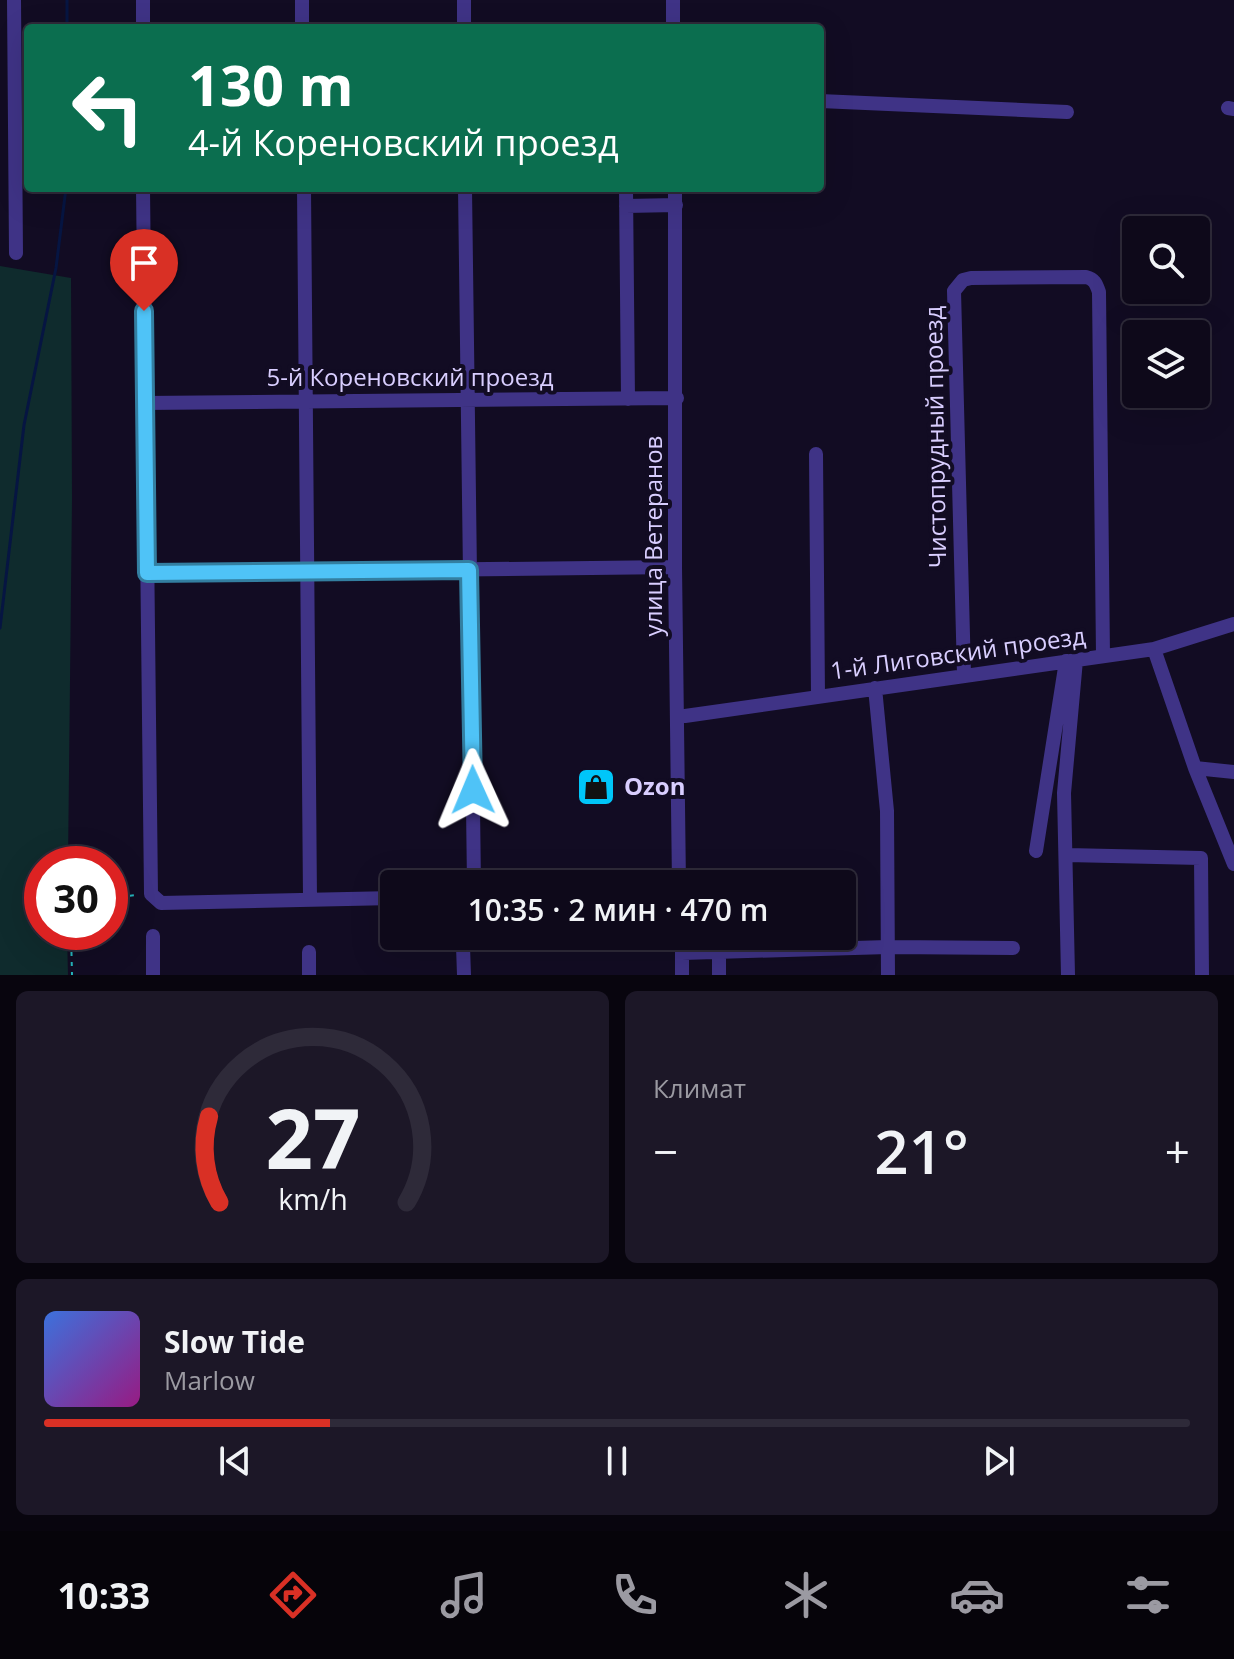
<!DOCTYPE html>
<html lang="ru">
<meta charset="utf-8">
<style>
:root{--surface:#0e091a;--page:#1c1727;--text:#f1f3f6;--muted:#9b9aa2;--line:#2e2a39;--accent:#d93025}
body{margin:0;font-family:"Open Sans",sans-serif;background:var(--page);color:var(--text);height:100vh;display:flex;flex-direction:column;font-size:30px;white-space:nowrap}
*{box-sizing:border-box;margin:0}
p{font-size:26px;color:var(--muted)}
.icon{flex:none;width:44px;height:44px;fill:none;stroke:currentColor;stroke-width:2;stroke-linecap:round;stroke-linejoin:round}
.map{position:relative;height:975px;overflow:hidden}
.sheet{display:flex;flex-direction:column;gap:16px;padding:16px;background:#08050e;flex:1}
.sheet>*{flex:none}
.hud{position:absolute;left:24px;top:24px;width:800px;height:168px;border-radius:8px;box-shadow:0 8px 32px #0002,0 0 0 2px var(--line);background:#0b6e4f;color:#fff;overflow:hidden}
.buttons{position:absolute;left:1122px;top:216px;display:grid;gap:16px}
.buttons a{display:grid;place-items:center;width:88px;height:88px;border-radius:8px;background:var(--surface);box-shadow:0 8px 32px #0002,0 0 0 2px var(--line);font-size:40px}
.speed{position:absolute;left:24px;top:846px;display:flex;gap:16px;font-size:40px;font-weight:700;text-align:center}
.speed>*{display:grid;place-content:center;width:104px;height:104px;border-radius:50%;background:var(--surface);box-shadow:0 8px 32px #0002,0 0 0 2px var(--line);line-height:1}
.speed .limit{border:12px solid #d22;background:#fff;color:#111}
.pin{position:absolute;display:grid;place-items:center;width:68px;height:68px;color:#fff;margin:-82px -34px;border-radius:50% 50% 50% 0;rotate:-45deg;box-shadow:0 0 8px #0007}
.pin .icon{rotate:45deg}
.me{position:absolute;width:88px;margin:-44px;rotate:359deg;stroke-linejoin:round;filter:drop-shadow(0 0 6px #0008)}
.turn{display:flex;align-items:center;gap:28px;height:168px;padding:0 32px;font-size:36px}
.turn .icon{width:104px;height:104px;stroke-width:2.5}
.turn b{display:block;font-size:56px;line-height:68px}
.big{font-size:60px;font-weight:600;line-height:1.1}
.sheet .tile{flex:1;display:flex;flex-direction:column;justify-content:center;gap:12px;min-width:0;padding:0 28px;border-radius:12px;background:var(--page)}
.sheet .dial{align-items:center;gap:0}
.dial svg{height:208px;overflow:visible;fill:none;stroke:var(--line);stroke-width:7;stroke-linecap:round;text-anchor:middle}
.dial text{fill:var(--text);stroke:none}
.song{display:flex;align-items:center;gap:24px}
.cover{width:96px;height:96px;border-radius:12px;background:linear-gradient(135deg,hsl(220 70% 55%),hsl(310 70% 35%))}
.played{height:8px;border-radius:4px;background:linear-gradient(90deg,var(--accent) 25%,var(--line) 25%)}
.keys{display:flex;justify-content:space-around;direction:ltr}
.heat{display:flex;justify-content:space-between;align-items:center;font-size:44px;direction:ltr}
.sheet .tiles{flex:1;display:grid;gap:16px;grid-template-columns:1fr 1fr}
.tile:last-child{grid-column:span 2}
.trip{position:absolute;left:380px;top:870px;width:476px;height:80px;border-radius:8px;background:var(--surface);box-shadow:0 8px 32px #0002,0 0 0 2px var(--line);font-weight:600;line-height:80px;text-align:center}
.menu{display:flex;height:128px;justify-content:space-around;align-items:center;background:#06040a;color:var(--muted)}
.menu .icon{width:56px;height:56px}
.menu .active{color:var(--accent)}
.menu b{font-size:36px;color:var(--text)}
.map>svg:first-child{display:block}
.green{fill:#0f2b2d}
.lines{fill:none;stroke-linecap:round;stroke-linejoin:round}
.stream{stroke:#061542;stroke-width:3}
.path{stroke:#25b6bc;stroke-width:2;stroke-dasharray:4 6;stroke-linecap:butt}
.minor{stroke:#3f3386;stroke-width:14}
.route-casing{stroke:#337fa1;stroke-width:20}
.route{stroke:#4fc3f7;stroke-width:14}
.labels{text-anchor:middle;stroke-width:8;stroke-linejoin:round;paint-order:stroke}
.street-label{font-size:24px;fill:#d9ceff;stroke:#120c23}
.poi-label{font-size:24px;font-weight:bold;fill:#d9ceff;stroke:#120c23;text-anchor:start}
</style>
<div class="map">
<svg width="1234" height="975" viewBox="0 0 1234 975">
<rect width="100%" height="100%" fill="#120c23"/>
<!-- green -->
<path class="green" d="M 0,266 L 71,278 L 72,499 L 68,864 L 42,864 L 42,932 L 67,932 L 68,975 L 0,975 Z"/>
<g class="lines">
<!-- stream -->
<path class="stream" d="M 67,28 L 67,0
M 0,628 L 24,425 L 56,268 L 66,188"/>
<!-- path -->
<path class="path" d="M 110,898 L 137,895
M 71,932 L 72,975"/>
<!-- minor -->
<path class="minor" d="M 14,0 L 16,253
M 143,0 L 143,28
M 302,0 L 302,28
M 673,0 L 673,28
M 464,28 L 464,0
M 820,101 L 1067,112
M 1228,108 L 1234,109
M 143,188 L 151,894 L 161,903 L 394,898
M 304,188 L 310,899
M 465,188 L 474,884
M 626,188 L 628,399
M 675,188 L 675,567 L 679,884
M 626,206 L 676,205
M 144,403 L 677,398
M 816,454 L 818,696
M 147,573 L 675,567
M 1154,649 L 1195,768 L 1234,864
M 964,674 L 954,291 L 963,280 L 971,278 L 1086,277 C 1094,279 1096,283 1099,292 L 1103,656
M 875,688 L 887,811 L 888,975
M 685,716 L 1154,649 L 1234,624
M 1195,768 L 1234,772
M 1036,851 L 1066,661
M 1067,855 L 1201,858 L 1202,975
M 153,936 L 153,975
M 682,936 L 682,975
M 463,946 L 464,975
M 309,952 L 309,975
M 682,953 L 888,947 L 1013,948
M 719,975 L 719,952
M 1068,975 L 1064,793 L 1076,660"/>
</g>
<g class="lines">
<defs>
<path id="route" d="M 144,311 L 147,573 L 469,570 L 473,790"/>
</defs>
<!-- route casing -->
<use href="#route" class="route-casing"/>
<!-- route -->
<use href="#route" class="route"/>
</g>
<!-- icons -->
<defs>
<symbol id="shop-square" viewBox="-11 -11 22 22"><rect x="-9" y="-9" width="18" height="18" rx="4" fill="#00c6f9" stroke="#120c23"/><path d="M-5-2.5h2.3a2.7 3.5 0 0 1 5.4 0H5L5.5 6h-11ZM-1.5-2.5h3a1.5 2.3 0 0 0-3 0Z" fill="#111"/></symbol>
</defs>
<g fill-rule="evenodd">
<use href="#shop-square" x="574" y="765" width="44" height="44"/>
</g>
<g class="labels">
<!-- street labels -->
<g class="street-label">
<text x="410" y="386">5-й Кореновский проезд</text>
<text transform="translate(936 437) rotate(-91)" y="8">Чистопрудный проезд</text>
<text transform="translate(654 536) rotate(-90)" y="8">улица Ветеранов</text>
<text transform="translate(958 654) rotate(-8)" y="8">1-й Лиговский проезд</text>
</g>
<!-- poi labels -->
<g class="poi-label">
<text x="624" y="795">Ozon</text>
</g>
</g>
</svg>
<div class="buttons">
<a><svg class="icon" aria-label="search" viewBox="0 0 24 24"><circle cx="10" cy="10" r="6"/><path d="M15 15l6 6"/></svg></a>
<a><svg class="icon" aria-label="layers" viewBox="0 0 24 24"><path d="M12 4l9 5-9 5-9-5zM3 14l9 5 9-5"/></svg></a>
</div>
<div class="speed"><div class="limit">30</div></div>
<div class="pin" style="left:144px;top:311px;background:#d93025"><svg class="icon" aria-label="arrive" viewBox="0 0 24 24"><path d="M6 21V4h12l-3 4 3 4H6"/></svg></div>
<svg class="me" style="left:473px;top:790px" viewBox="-20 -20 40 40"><path d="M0-17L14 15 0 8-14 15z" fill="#4fc3f7" stroke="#fff" stroke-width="4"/></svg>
<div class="trip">10:35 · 2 мин · 470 m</div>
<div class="hud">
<div class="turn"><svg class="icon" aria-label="left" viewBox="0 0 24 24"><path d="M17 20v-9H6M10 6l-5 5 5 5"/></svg><div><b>130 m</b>4-й Кореновский проезд</div></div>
</div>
</div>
<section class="sheet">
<div class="tiles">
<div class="tile dial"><svg viewBox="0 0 100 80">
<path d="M14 69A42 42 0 1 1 86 69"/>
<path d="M14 69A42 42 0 0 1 10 36" stroke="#d93025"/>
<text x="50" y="56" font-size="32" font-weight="700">27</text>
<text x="50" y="72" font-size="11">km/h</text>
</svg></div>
<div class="tile"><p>Климат</p>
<div class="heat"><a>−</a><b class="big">21°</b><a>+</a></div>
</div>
<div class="tile">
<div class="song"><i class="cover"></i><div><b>Slow Tide</b><p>Marlow</p></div></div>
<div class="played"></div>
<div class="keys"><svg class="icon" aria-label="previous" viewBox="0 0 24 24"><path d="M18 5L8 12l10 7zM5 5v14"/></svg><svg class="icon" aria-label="pause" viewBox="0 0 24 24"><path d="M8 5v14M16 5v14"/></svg><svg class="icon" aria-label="next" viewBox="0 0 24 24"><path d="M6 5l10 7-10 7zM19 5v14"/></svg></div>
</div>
</div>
</section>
<nav class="menu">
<b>10:33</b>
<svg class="icon active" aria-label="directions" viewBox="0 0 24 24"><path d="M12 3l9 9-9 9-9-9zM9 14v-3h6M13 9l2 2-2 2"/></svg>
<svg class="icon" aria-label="music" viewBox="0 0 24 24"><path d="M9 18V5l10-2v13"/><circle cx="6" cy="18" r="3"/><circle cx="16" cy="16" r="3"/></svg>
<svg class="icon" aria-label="phone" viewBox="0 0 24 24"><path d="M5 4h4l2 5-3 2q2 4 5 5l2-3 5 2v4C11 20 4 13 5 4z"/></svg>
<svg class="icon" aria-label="climate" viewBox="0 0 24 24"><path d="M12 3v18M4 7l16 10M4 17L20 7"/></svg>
<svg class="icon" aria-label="car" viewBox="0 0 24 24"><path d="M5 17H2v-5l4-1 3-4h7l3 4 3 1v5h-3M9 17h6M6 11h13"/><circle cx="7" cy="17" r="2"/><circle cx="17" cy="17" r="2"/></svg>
<svg class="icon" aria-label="filters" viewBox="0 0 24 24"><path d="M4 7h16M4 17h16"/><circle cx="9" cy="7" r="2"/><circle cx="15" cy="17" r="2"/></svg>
</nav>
